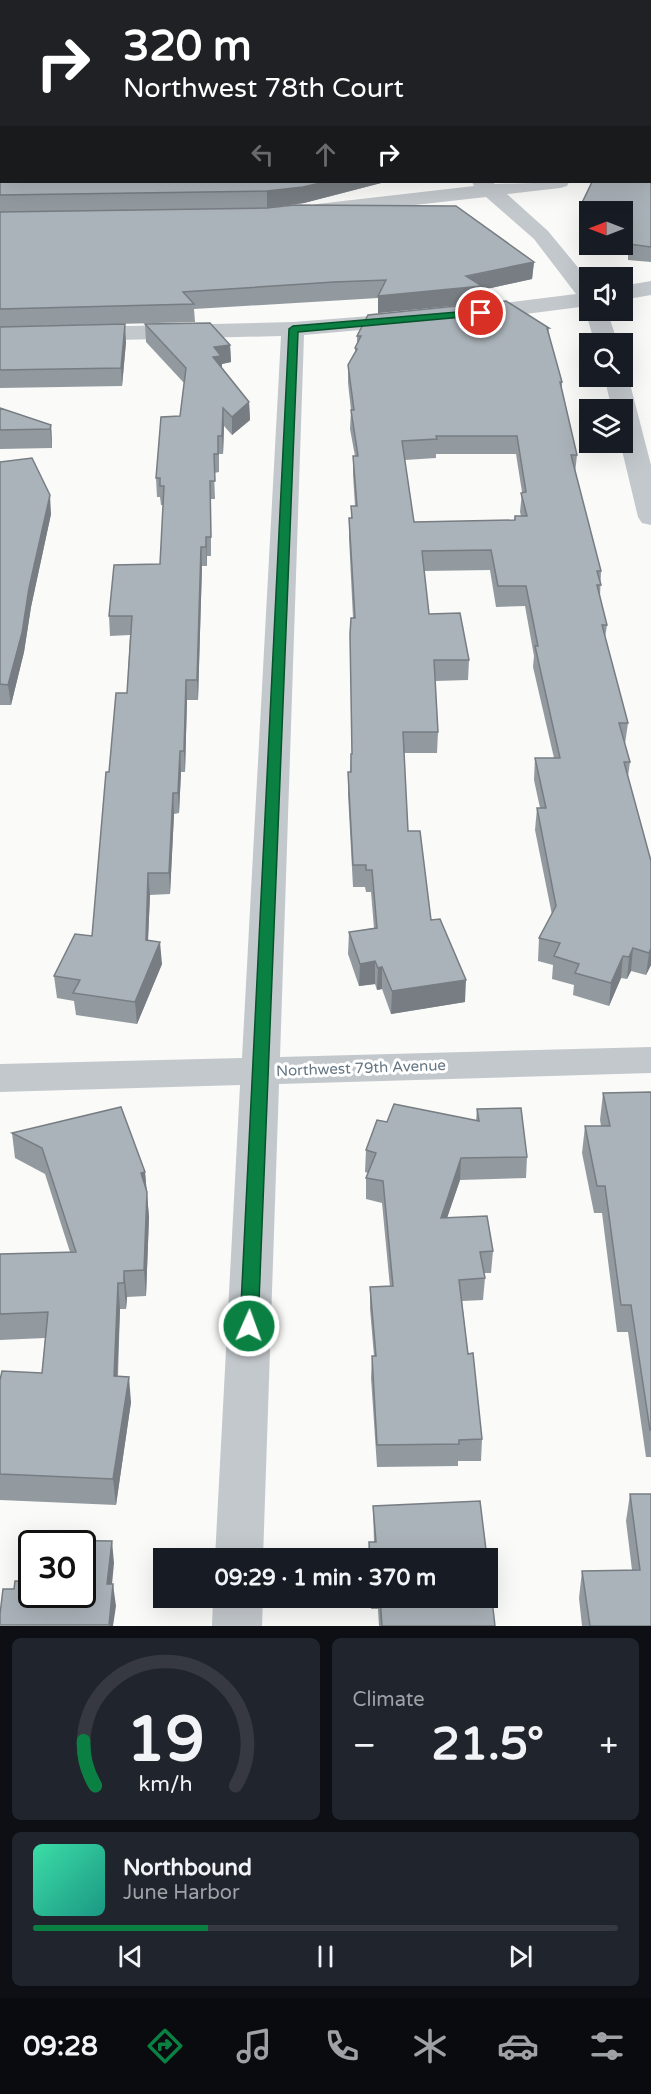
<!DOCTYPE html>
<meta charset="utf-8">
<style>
:root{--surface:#171b24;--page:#20242c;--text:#f1f3f6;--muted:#9ea1a6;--line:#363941;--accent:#0b8043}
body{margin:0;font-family:"Varela Round",sans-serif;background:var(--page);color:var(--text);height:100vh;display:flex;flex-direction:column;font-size:22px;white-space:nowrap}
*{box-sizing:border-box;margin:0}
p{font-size:20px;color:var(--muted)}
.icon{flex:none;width:33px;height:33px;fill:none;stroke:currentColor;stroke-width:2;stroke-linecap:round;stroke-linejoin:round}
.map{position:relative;height:1626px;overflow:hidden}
.panel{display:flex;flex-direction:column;gap:12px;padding:12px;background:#0d0f14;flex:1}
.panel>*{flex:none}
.top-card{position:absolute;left:0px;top:0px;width:651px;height:183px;box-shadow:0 6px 24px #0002;background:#202124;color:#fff;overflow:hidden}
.needle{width:39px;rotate:270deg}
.controls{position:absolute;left:579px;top:201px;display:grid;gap:12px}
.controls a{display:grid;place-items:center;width:54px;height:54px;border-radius:0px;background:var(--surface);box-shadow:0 6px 24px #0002;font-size:30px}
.speed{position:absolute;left:18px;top:1530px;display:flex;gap:12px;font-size:30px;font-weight:700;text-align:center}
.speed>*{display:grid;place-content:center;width:78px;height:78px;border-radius:50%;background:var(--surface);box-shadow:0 6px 24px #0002;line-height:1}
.speed .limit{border:3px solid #111;border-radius:9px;background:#fff;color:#111}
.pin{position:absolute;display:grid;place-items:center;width:51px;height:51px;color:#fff;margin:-26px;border:3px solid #fff;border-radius:50%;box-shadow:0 2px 6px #0007}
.me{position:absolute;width:66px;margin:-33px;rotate:2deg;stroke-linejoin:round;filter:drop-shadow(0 0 4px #0008)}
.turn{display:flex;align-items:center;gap:21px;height:126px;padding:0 24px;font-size:27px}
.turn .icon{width:78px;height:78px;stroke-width:2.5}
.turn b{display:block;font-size:42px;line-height:51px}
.lanes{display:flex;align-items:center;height:57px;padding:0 24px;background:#0003;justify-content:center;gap:30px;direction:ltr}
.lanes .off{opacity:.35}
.big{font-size:45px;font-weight:700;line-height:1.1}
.panel .tile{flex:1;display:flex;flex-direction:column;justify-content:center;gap:9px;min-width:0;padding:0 21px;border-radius:9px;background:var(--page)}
.panel .dial{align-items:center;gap:0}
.dial svg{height:156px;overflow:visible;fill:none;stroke:var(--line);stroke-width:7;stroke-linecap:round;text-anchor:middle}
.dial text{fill:var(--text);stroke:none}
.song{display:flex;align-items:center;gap:18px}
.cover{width:72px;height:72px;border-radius:9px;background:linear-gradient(135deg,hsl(160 70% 55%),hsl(170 70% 35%))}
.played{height:6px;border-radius:3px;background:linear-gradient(90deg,var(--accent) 30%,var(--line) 30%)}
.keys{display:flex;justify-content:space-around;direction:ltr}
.heat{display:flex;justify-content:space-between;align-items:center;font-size:33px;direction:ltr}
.panel .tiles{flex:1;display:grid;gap:12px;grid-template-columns:1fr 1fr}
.tile:last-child{grid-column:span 2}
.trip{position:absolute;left:153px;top:1548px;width:345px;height:60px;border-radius:0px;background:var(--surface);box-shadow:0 6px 24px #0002;font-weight:700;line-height:60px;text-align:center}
.tab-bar{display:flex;height:96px;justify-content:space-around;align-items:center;background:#090b0e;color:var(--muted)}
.tab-bar .icon{width:42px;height:42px}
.tab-bar .on{color:var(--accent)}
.tab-bar b{font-size:27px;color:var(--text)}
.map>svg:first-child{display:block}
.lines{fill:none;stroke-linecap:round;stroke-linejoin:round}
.minor{fill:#c3c8cc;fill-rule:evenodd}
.wall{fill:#929a9f;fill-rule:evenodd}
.shaded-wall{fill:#777d82}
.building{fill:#aab3b9;stroke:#777d82;stroke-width:1.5;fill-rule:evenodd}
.route{fill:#0b8043;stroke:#07532c;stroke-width:1.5}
.labels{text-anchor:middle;stroke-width:6;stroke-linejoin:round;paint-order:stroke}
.street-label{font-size:15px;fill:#657683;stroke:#fff}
</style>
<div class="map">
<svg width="651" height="1626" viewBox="0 0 651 1626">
<rect width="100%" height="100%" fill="#fafaf8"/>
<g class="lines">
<!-- minor -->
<path class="minor" d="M 623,0 L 639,0 L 640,2 L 624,2 Z
M 472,182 L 492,182 L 495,184 L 569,182 L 567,186 L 560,188 L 507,194 L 548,231 L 590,282 L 590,310 L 607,310 L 618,344 L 595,344 L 585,310 L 588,306 L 472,321 L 464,319 L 461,314 L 464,309 L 472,307 L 576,294 L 534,239 L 486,197 L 317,216 L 310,214 L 307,210 L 310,206 L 317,204 L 474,186 Z
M 651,281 L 651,295 L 622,300 L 622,286 Z
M 409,313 L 417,315 L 420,320 L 417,325 L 304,335 L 280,1057 L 651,1047 L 651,1073 L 279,1084 L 263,1558 L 215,1558 L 240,1085 L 0,1092 L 0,1064 L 242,1058 L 281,336 L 0,343 L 0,329 L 293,322 Z
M 622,370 L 628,376 L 651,465 L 651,525 L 642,523 L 638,517 L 620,442 L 622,442 L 622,410 L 612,410 L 604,376 L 622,376 Z
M 213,1598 L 263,1598 L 262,1626 L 212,1626 Z"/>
</g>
<!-- wall -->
<path class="wall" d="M 0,21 L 2,21 L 2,35 L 0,35 Z
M 0,78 L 2,182 L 385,182 L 304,203 L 267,208 L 534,262 L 532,279 L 482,290 L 481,303 L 378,313 L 378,298 L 194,309 L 195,322 L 0,327 Z
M 650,81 L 651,157 L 650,158 L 651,158 L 651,262 L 628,260 L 628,255 L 601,253 L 602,244 L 622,244 L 622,212 L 590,212 L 590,224 L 579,223 L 580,207 Z
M 145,324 L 230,345 L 231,362 L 222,364 L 222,368 L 249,402 L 250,420 L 232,435 L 224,426 L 223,454 L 219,454 L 219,472 L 214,473 L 215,499 L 211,499 L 211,556 L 207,556 L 207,566 L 202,566 L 198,700 L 187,700 L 185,772 L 181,772 L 179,813 L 174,814 L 170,894 L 150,895 L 148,940 L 162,964 L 137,1024 L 76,1015 L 74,1001 L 57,998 L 54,976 L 92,936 L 109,772 L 127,693 L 130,635 L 110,636 L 109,616 L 160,564 L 163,505 L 161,505 L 160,497 L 157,497 L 156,478 L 180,416 L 184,383 L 146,342 Z
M 0,327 L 126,342 L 122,386 L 0,388 Z
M 549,328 L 548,334 L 562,382 L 562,389 L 577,455 L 575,473 L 601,571 L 600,597 L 607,625 L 605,638 L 628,723 L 625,744 L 630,762 L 628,776 L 651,965 L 646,975 L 631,971 L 627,979 L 621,978 L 609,1006 L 573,995 L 574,985 L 552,979 L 553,965 L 538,961 L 539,938 L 552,915 L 535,830 L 537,808 L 540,808 L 534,780 L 535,758 L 554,758 L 533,667 L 534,656 L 525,606 L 496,607 L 490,570 L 424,571 L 429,614 L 469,660 L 468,680 L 435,681 L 438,732 L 437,753 L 404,753 L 408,831 L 431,920 L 465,1002 L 391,1014 L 382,989 L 377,990 L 375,984 L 359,986 L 348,954 L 349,932 L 374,928 L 371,892 L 366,892 L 365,887 L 353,887 L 348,794 L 348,772 L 350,772 L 351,754 L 352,754 L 350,634 L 353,618 L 349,538 L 349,518 L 351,518 L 351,506 L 355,506 L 353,475 L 353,456 L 355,456 L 350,429 L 351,410 L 348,383 L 348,365 L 355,354 L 355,348 L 357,344 L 357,336 ZM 436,454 L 516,454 L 522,492 L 520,512 L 521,516 L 515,516 L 514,520 L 414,522 L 405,460 L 436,458 Z
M 0,408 L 51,425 L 52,443 L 52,448 L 0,449 Z
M 0,462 L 51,514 L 31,607 L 24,652 L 11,705 L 0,705 Z
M 651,1092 L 651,1457 L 646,1457 L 628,1332 L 617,1332 L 602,1213 L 594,1213 L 582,1153 L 585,1126 L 601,1126 L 600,1120 L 603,1093 Z
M 477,1109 L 527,1157 L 526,1178 L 460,1180 L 447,1217 L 493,1251 L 491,1273 L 484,1273 L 485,1278 L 483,1300 L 462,1301 L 468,1354 L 482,1439 L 481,1461 L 458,1461 L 458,1466 L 377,1467 L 371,1378 L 372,1356 L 374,1356 L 370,1309 L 370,1287 L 390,1287 L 382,1203 L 366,1199 L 366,1178 L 368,1173 L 365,1172 L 366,1150 L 387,1122 L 476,1121 Z
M 12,1133 L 145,1172 L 149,1217 L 146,1296 L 127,1297 L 126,1309 L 120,1309 L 118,1376 L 131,1402 L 116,1505 L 0,1500 L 0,1380 L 42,1373 L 45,1338 L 0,1340 L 0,1254 L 70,1252 L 45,1174 L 15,1158 Z
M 630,1494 L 651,1626 L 582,1626 L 579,1598 L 582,1571 L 632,1570 L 626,1521 Z
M 373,1506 L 487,1558 L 368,1558 L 369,1542 L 374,1542 Z
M 370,1598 L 488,1598 L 495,1626 L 379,1626 L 378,1609 L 371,1609 Z"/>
<!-- shaded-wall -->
<path class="shaded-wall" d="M 0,0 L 3,0 L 3,2 L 2,2 L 2,12 L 0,12 Z
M 2,101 L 2,117 L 0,117 L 0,102 Z
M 651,143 L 651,157 L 650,158 L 650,144 Z
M 325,182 L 385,182 L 304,203 L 267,208 L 267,191 Z
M 534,262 L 532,279 L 482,290 L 481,303 L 378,313 L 378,296 Z
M 125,324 L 126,342 L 122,386 L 121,368 Z
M 230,345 L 231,362 L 222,364 L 222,373 L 213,357 L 214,347 Z
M 249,402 L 250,420 L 232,435 L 232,417 Z
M 223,408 L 224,426 L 223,454 L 222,436 Z
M 51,425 L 52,443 L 52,448 L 50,429 Z
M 210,481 L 211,499 L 211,556 L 211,537 Z
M 50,495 L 51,514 L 31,607 L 24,652 L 11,705 L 8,685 Z
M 206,537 L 207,556 L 207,566 L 206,547 Z
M 201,547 L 202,566 L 198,700 L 197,680 Z
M 186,680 L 187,700 L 185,772 L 184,751 Z
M 180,751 L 181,772 L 179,813 L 178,793 Z
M 173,793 L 174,814 L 170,894 L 169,873 Z
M 148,873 L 150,895 L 147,962 L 146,940 Z
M 160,942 L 162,964 L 137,1024 L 135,1002 Z
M 633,948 L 631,971 L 627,979 L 629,957 Z
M 651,948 L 651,965 L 646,975 L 649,953 Z
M 623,956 L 621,978 L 609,1006 L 611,983 Z
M 375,961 L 375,984 L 359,986 L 360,964 Z
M 382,967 L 382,989 L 377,990 L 378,968 Z
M 466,980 L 465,1002 L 391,1014 L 392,991 Z
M 461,1158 L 460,1180 L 440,1239 L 441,1218 Z
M 145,1172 L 149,1217 L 146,1296 L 144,1270 L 141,1173 Z
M 124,1271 L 127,1297 L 126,1309 L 124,1283 Z
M 118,1283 L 120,1309 L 116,1402 L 114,1376 Z
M 129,1377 L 131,1402 L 116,1505 L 113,1479 Z
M 112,1541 L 114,1563 L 110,1606 L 107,1584 Z
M 113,1584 L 116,1606 L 113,1626 L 109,1626 Z"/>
<!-- building -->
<path class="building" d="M 2,0 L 617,0 L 617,2 L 3,2 Z
M 2,10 L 2,21 L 0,21 L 0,11 Z
M 0,78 L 2,78 L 2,101 L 0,102 Z
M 650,81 L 651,82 L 651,143 L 650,144 Z
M 2,115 L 2,182 L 325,182 L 303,187 L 267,191 L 0,195 L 0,116 Z
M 650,152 L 650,158 L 651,158 L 651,247 L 629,244 L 631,240 L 622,239 L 622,212 L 613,212 L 614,211 L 580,207 L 592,182 L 650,182 Z
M 294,205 L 456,206 L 534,262 L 466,276 L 482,286 L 378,296 L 386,280 L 334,282 L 183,292 L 194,304 L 0,309 L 0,212 L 267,208 Z
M 506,301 L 549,328 L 547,328 L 562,382 L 560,382 L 577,455 L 571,455 L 601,571 L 597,571 L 601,585 L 597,585 L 607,625 L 602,625 L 628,723 L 619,723 L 630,762 L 624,762 L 651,861 L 651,948 L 649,953 L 633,948 L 629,957 L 623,956 L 611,983 L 575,973 L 579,964 L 554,956 L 560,943 L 539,938 L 556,906 L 537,808 L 546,808 L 535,758 L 560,758 L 535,646 L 538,646 L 526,586 L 498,586 L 491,550 L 422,551 L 429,614 L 460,613 L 469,660 L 434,660 L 438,732 L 403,732 L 408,831 L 420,831 L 431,920 L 440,919 L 466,980 L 392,991 L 382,967 L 378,968 L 375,961 L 360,964 L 349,932 L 377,928 L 372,870 L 366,870 L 366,865 L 353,865 L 348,772 L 351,772 L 351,754 L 352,754 L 350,634 L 351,618 L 355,618 L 349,518 L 352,518 L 351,506 L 357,506 L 353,456 L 358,456 L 351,410 L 354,410 L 348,365 L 357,349 L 355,348 L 361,336 L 357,336 L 368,315 ZM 436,436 L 517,436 L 526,492 L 521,493 L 527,516 L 515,516 L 515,520 L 414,522 L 402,441 L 437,439 Z
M 210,323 L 230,345 L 214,347 L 221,356 L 213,357 L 249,402 L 232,417 L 223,408 L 222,436 L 218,436 L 218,454 L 214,454 L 215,481 L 210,481 L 211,537 L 206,537 L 206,547 L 201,547 L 197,680 L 186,680 L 184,751 L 180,751 L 178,793 L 173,793 L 169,873 L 148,873 L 146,940 L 160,942 L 135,1002 L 73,993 L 80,980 L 54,976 L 75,934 L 92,936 L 106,772 L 109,772 L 116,693 L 127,693 L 132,616 L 109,616 L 114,565 L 160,564 L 164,486 L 160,486 L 160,478 L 156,478 L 161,417 L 180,416 L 186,368 L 145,324 Z
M 125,324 L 121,368 L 0,370 L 0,327 Z
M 0,408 L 51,425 L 50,429 L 0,430 Z
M 32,458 L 50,495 L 29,588 L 22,633 L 8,685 L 0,684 L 0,462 Z
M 651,1092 L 651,1430 L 650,1430 L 631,1305 L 621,1305 L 605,1186 L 597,1186 L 585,1126 L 610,1126 L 603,1093 Z
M 394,1104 L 479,1121 L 477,1109 L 521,1108 L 527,1157 L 461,1158 L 441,1218 L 487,1216 L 493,1251 L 480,1252 L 485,1278 L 459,1280 L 468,1354 L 473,1353 L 482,1439 L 459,1440 L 459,1444 L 377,1445 L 372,1356 L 376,1356 L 370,1287 L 393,1286 L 383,1181 L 366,1178 L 376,1153 L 366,1150 L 377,1120 L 387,1122 Z
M 121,1107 L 145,1172 L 141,1173 L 147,1192 L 144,1270 L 124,1271 L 124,1283 L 118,1283 L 114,1376 L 129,1377 L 113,1479 L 0,1474 L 0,1380 L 2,1371 L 42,1373 L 48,1312 L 0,1314 L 0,1254 L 76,1252 L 42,1148 L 12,1133 Z
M 630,1494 L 651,1494 L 651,1626 L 590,1626 L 582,1571 L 640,1570 Z
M 480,1501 L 487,1558 L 370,1558 L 369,1542 L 376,1542 L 373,1506 Z
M 38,1540 L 112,1541 L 107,1584 L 113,1584 L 109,1625 L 0,1625 L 0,1614 L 3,1589 L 14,1589 L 15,1581 L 32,1581 L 32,1594 L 82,1594 L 82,1544 L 37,1544 Z
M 488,1565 L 495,1626 L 382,1626 L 380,1598 L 488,1598 Z"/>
<!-- route -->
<path class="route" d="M 481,310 L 484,311 L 484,315 L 298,332 L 258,1326 L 256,1332 L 249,1334 L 243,1332 L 240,1326 L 289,329 L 293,326 Z"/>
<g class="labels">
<!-- street labels -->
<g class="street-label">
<text transform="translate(361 1068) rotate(-2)" y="5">Northwest 79th Avenue</text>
</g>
</g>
</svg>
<div class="controls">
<a><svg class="needle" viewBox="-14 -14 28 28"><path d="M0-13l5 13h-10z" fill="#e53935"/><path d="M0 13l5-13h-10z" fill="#9ea1a6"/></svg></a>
<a><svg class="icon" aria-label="sound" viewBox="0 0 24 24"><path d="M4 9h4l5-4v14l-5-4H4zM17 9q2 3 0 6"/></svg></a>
<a><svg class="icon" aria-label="search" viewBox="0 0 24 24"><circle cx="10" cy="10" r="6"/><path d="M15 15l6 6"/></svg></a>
<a><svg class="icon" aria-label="layers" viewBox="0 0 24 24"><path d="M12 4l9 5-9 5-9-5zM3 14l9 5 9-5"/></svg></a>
</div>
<div class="speed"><div class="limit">30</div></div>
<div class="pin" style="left:481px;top:313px;background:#d93025"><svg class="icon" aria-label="arrive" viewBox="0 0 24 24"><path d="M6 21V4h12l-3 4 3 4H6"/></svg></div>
<svg class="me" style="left:249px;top:1326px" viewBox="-20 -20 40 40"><circle r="17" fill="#0b8043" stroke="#fff" stroke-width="3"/><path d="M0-11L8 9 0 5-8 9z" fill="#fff"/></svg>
<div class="trip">09:29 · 1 min · 370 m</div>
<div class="top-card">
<div class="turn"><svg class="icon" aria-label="right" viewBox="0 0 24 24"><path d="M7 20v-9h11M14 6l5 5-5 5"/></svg><div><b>320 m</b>Northwest 78th Court</div></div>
<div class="lanes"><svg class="icon off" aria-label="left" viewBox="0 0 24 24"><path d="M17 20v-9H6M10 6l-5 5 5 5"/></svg><svg class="icon off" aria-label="ahead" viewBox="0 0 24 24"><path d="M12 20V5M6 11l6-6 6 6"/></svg><svg class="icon" aria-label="right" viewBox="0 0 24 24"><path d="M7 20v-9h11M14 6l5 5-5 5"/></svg></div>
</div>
</div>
<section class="panel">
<div class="tiles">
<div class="tile dial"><svg viewBox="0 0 100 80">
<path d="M14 69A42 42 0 1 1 86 69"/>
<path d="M14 69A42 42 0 0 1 8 46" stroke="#0b8043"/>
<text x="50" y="56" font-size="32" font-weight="700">19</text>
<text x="50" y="72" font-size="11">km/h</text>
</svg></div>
<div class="tile"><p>Climate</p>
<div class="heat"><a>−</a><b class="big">21.5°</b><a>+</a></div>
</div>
<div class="tile">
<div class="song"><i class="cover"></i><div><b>Northbound</b><p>June Harbor</p></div></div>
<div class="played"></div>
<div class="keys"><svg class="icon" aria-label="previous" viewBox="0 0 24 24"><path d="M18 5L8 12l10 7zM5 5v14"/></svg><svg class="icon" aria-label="pause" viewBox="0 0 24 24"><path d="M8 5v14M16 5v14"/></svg><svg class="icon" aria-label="next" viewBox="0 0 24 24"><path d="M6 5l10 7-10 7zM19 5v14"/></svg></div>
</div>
</div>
</section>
<nav class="tab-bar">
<b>09:28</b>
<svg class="icon on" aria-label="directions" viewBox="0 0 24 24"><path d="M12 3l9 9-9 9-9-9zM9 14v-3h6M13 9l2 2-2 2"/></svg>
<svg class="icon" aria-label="music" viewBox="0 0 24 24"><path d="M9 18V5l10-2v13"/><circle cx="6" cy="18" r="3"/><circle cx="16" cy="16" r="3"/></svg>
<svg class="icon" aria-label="phone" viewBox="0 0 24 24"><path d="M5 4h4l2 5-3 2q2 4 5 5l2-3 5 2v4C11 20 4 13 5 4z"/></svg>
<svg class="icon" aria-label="climate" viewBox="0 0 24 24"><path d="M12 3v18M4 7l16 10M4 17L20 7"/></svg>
<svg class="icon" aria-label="car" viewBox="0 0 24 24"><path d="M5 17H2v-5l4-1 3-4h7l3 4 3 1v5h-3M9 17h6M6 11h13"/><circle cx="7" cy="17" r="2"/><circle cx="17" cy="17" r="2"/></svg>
<svg class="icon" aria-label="filters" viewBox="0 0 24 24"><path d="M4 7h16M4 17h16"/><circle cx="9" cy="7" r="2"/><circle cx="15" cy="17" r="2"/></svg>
</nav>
